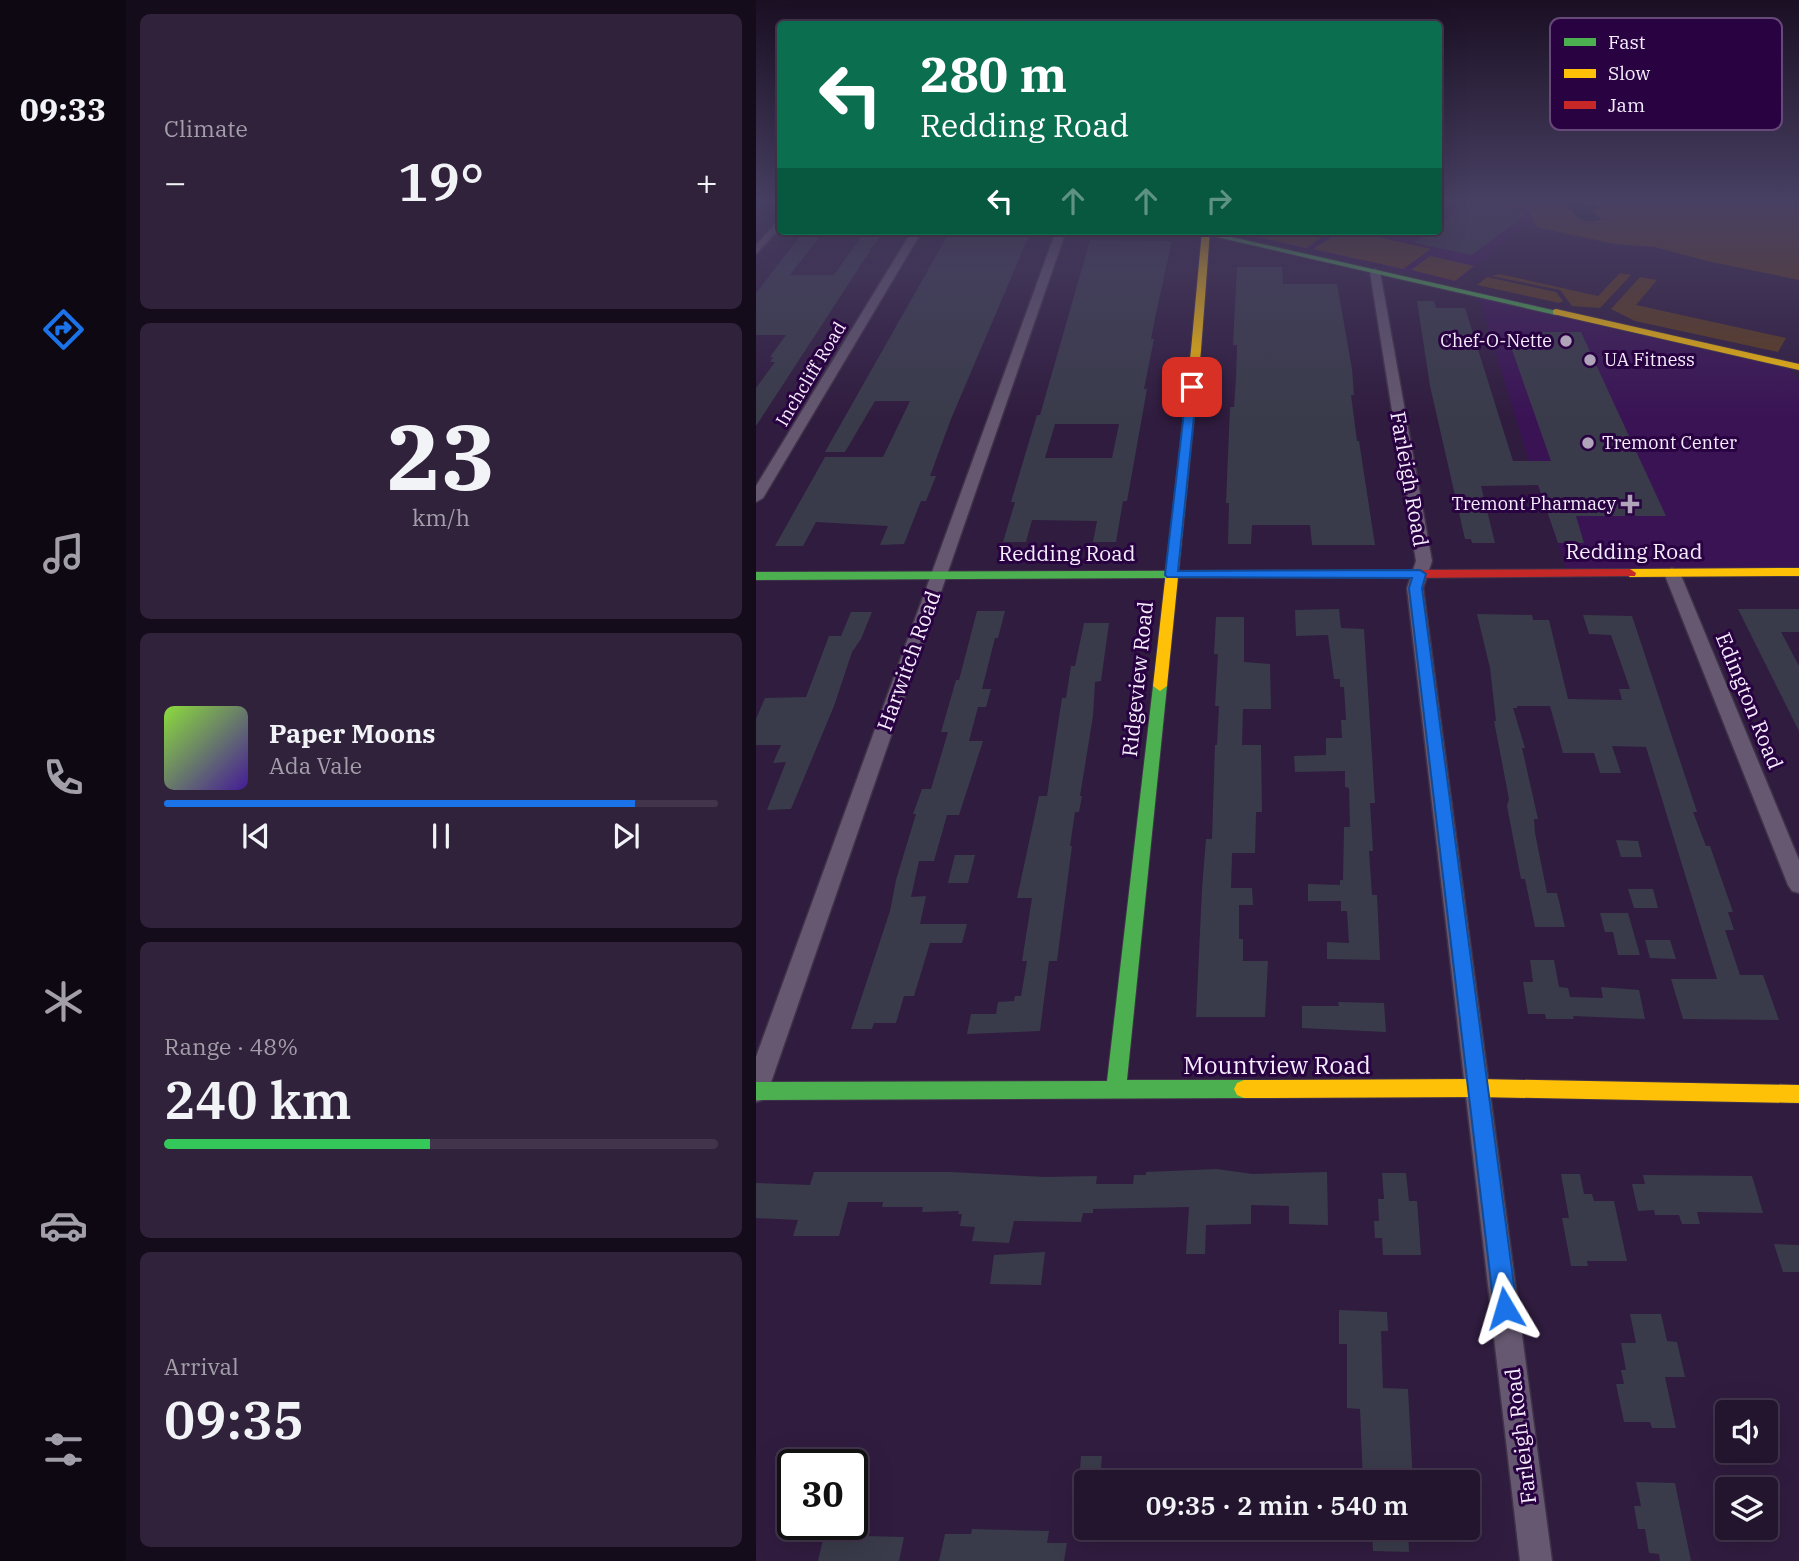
<!DOCTYPE html>
<meta charset="utf-8">
<style>
:root{--surface:#24152f;--page:#30223b;--text:#f1f3f6;--muted:#a39faa;--line:#41344b;--accent:#1a73e8}
body{margin:0;font-family:"IBM Plex Serif",serif;background:var(--page);color:var(--text);height:100vh;display:flex;flex-direction:column;font-size:26px;white-space:nowrap}
*{box-sizing:border-box;margin:0}
p{font-size:23px;color:var(--muted)}
.icon{flex:none;width:38px;height:38px;fill:none;stroke:currentColor;stroke-width:2;stroke-linecap:round;stroke-linejoin:round}
.map{position:relative;flex:1;overflow:hidden}
.side{display:flex;flex-direction:column;gap:14px;padding:14px;background:#140c1a;width:630px}
.side>*{flex:none}
.top-card{position:absolute;left:21px;top:21px;width:665px;height:214px;border-radius:7px;box-shadow:0 7px 28px #0002,0 0 0 2px var(--line);background:#0b6e4f;color:#fff;overflow:hidden}
.fabs{position:absolute;left:959px;top:1400px;display:grid;gap:14px}
.fabs a{display:grid;place-items:center;width:63px;height:63px;border-radius:7px;background:var(--surface);box-shadow:0 7px 28px #0002,0 0 0 2px var(--line);font-size:35px}
.speed{position:absolute;left:21px;top:1449px;display:flex;gap:14px;font-size:35px;font-weight:700;text-align:center}
.speed>*{display:grid;place-content:center;width:91px;height:91px;border-radius:50%;background:var(--surface);box-shadow:0 7px 28px #0002,0 0 0 2px var(--line);line-height:1}
.speed .limit{border:4px solid #111;border-radius:10px;background:#fff;color:#111}
.pin{position:absolute;display:grid;place-items:center;width:60px;height:60px;color:#fff;margin:-30px;border-radius:14px;box-shadow:0 4px 10px #0006}
.me{position:absolute;width:77px;margin:-38px;rotate:353deg;stroke-linejoin:round;filter:drop-shadow(0 0 5px #0008)}
.turn{display:flex;align-items:center;gap:24px;height:147px;padding:0 28px;font-size:32px}
.turn .icon{width:91px;height:91px;stroke-width:2.5}
.turn b{display:block;font-size:49px;line-height:60px}
.lanes{display:flex;align-items:center;height:66px;padding:0 28px;background:#0003;justify-content:center;gap:35px;direction:ltr}
.lanes .off{opacity:.35}
.big{font-size:52px;font-weight:600;line-height:1.1}
.side .tile{flex:1;display:flex;flex-direction:column;justify-content:center;gap:10px;min-width:0;padding:0 24px;border-radius:10px;background:var(--page)}
.side .dial{align-items:center;gap:0}
.dial b{font-size:91px;line-height:1}
.song{display:flex;align-items:center;gap:21px}
.cover{width:84px;height:84px;border-radius:10px;background:linear-gradient(135deg,hsl(90 70% 55%),hsl(260 70% 35%))}
.played{height:7px;border-radius:4px;background:linear-gradient(90deg,var(--accent) 85%,var(--line) 85%)}
.keys{display:flex;justify-content:space-around;direction:ltr}
.heat{display:flex;justify-content:space-between;align-items:center;font-size:38px;direction:ltr}
.charge{height:10px;border-radius:5px;background:linear-gradient(90deg,#34c759 48%,var(--line) 0)}
.trip{position:absolute;left:318px;top:1470px;width:406px;height:70px;border-radius:7px;background:var(--surface);box-shadow:0 7px 28px #0002,0 0 0 2px var(--line);font-weight:600;line-height:70px;text-align:center}
main{display:flex;flex:1;min-height:0}
.tab-bar{display:flex;flex-direction:column;width:126px;justify-content:space-around;align-items:center;background:#0e0813;color:var(--muted)}
.tab-bar .icon{width:49px;height:49px}
.tab-bar .on{color:var(--accent)}
.tab-bar b{font-size:32px;color:var(--text)}
.map>svg:first-child{display:block}
.built{fill:#3a1355}
.green{fill:#5e3c1c}
.water{fill:#0b1522}
.building{fill:#393b4a;fill-rule:evenodd}
.lines{fill:none;stroke-linecap:round;stroke-linejoin:round}
.street-casing{stroke:#403249;stroke-width:3}
.fast-casing{stroke:#403249;stroke-width:2}
.slow-casing{stroke:#403249;stroke-width:2}
.jam-casing{stroke:#403249;stroke-width:2}
.street{fill:#655870;fill-rule:evenodd}
.fast{fill:#4caf50;fill-rule:evenodd}
.slow{fill:#ffc107;fill-rule:evenodd}
.jam{fill:#c62828;fill-rule:evenodd}
.route{fill:#1a73e8;stroke:#114b97;stroke-width:2}
.poi-dot{fill:#b0a4ba;stroke:#280241;stroke-width:2.5}
.labels{text-anchor:middle;stroke-width:6;stroke-linejoin:round;paint-order:stroke}
.far-poi-label{font-size:18px;fill:#f5edfd;stroke:#280241;text-anchor:end}
.far-street-label{font-size:18px;fill:#f5edfd;stroke:#280241}
.street-label{font-size:21px;fill:#f5edfd;stroke:#280241}
.near-street-label{font-size:24px;fill:#f5edfd;stroke:#280241}
.key{fill:#280241;stroke:#664879;stroke-width:2}
.key-label{font-size:19px;fill:#f5edfd}
</style>
<main>
<nav class="tab-bar">
<b>09:33</b>
<svg class="icon on" aria-label="directions" viewBox="0 0 24 24"><path d="M12 3l9 9-9 9-9-9zM9 14v-3h6M13 9l2 2-2 2"/></svg>
<svg class="icon" aria-label="music" viewBox="0 0 24 24"><path d="M9 18V5l10-2v13"/><circle cx="6" cy="18" r="3"/><circle cx="16" cy="16" r="3"/></svg>
<svg class="icon" aria-label="phone" viewBox="0 0 24 24"><path d="M5 4h4l2 5-3 2q2 4 5 5l2-3 5 2v4C11 20 4 13 5 4z"/></svg>
<svg class="icon" aria-label="climate" viewBox="0 0 24 24"><path d="M12 3v18M4 7l16 10M4 17L20 7"/></svg>
<svg class="icon" aria-label="car" viewBox="0 0 24 24"><path d="M5 17H2v-5l4-1 3-4h7l3 4 3 1v5h-3M9 17h6M6 11h13"/><circle cx="7" cy="17" r="2"/><circle cx="17" cy="17" r="2"/></svg>
<svg class="icon" aria-label="filters" viewBox="0 0 24 24"><path d="M4 7h16M4 17h16"/><circle cx="9" cy="7" r="2"/><circle cx="15" cy="17" r="2"/></svg>
</nav>
<section class="side">
<div class="tile"><p>Climate</p>
<div class="heat"><a>−</a><b class="big">19°</b><a>+</a></div>
</div>
<div class="tile dial"><b>23</b><p>km/h</p></div>
<div class="tile">
<div class="song"><i class="cover"></i><div><b>Paper Moons</b><p>Ada Vale</p></div></div>
<div class="played"></div>
<div class="keys"><svg class="icon" aria-label="previous" viewBox="0 0 24 24"><path d="M18 5L8 12l10 7zM5 5v14"/></svg><svg class="icon" aria-label="pause" viewBox="0 0 24 24"><path d="M8 5v14M16 5v14"/></svg><svg class="icon" aria-label="next" viewBox="0 0 24 24"><path d="M6 5l10 7-10 7zM19 5v14"/></svg></div>
</div>
<div class="tile"><p>Range · 48%</p><b class="big">240 km</b><div class="charge"></div></div>
<div class="tile"><p>Arrival</p><b class="big">09:35</b></div>
</section>
<div class="map">
<svg width="1043" height="1561" viewBox="0 0 1043 1561">
<rect width="100%" height="100%" fill="#301c3f"/>
<!-- built -->
<path class="built" d="M 683,200 L 768,200 L 780,227 L 771,225 L 699,283 L 466,231 L 682,231 Z
M 722,295 L 1031,364 L 1043,382 L 1043,572 L 812,573 L 773,461 Z"/>
<!-- green -->
<path class="green" d="M 769,200 L 1043,200 L 1043,280 L 951,261 L 899,247 L 859,244 L 780,227 Z
M 476,231 L 514,231 L 530,235 L 535,232 L 565,238 L 550,248 Z
M 585,231 L 595,231 L 675,249 L 647,269 L 557,249 Z
M 674,256 L 718,266 L 699,281 L 655,270 Z
M 864,273 L 875,275 L 844,308 L 816,306 L 804,290 L 735,276 L 744,274 L 842,296 Z
M 731,277 L 800,292 L 807,301 L 803,303 L 721,285 Z
M 884,277 L 901,280 L 880,305 L 1030,338 L 1022,352 L 879,321 L 855,309 Z"/>
<!-- water -->
<path class="water" d="M 793,200 L 826,200 L 829,205 L 839,205 L 841,208 L 834,209 L 846,219 C 829,226 819,218 812,204 L 795,204 Z"/>
<!-- building -->
<path class="building" d="M 714,202 L 771,213 L 716,255 L 658,243 L 674,231 L 682,231 L 682,225 Z
M 48,231 L 68,231 L 34,275 L 78,275 L 109,231 L 127,231 L 0,426 L 0,388 L 19,362 L 14,362 L 17,357 L 14,357 L 30,335 L 0,335 L 0,293 Z
M 194,231 L 275,231 L 195,419 L 174,476 L 180,476 L 170,501 L 165,501 L 148,544 L 124,545 L 132,526 L 60,522 L 47,546 L 19,546 L 69,457 L 127,457 L 154,401 L 119,401 L 89,452 L 69,452 Z
M 334,240 L 416,241 L 399,318 L 395,339 L 398,339 L 388,389 L 391,389 L 371,501 L 367,501 L 360,542 L 337,542 L 341,521 L 276,520 L 270,542 L 247,542 L 259,502 L 255,502 L 281,415 L 284,415 ZM 299,424 L 363,424 L 356,458 L 289,458 Z
M 481,267 L 526,267 L 527,284 L 581,284 L 596,369 L 598,395 L 595,395 L 601,441 L 603,441 L 619,545 L 556,545 L 554,525 L 496,525 L 495,544 L 472,544 L 473,503 L 470,503 L 474,407 L 478,407 L 480,378 L 481,345 L 477,345 Z
M 661,301 L 678,301 L 680,308 L 709,308 L 757,461 L 795,461 L 755,347 L 790,346 L 783,332 L 825,332 L 910,516 L 820,516 L 828,543 L 802,543 L 782,485 L 725,486 L 739,543 L 716,543 L 715,539 L 709,539 L 674,386 Z
M 583,609 L 585,628 L 608,629 L 619,803 L 614,803 L 617,851 L 613,851 L 616,895 L 621,895 L 624,960 L 571,959 L 571,942 L 593,943 L 591,911 L 585,911 L 585,901 L 552,901 L 552,884 L 584,885 L 584,880 L 587,880 L 588,827 L 594,827 L 593,788 L 589,787 L 589,771 L 539,772 L 538,756 L 570,755 L 570,738 L 586,738 L 585,720 L 590,720 L 588,687 L 584,687 L 584,679 L 578,679 L 572,635 L 540,636 L 539,610 Z
M 982,609 L 1043,609 L 1043,632 L 1025,632 L 1043,666 L 1043,731 Z
M 221,611 L 249,611 L 242,638 L 239,638 L 226,689 L 235,689 L 230,707 L 222,707 L 213,741 L 227,741 L 203,815 L 191,815 L 178,861 L 163,861 L 155,897 L 170,896 L 164,924 L 211,924 L 206,943 L 174,943 L 158,996 L 148,996 L 140,1023 L 118,1023 L 116,1029 L 95,1029 L 134,911 L 140,880 L 160,814 L 157,814 L 166,789 L 175,789 L 192,732 L 185,732 L 200,680 L 203,680 Z
M 95,612 L 116,612 L 105,639 L 96,652 L 78,706 L 35,809 L 11,810 L 30,762 L 17,763 L 25,745 L 0,745 L 0,719 L 9,698 L 50,697 L 73,636 L 85,636 Z
M 721,614 L 776,615 L 777,620 L 793,620 L 812,699 L 866,700 L 863,689 L 874,689 L 855,635 L 833,634 L 827,615 L 876,616 L 941,812 L 937,812 L 950,846 L 954,846 L 977,912 L 972,912 L 978,930 L 969,930 L 984,975 L 1007,975 L 1023,1020 L 927,1019 L 915,979 L 961,979 L 890,747 L 856,746 L 865,773 L 844,773 L 838,753 L 807,753 L 794,706 L 761,706 L 761,708 L 757,708 L 769,748 L 766,748 L 782,819 L 778,819 L 779,833 L 791,893 L 801,893 L 809,927 L 779,927 L 769,879 L 765,879 L 751,806 L 753,799 L 738,721 L 740,721 L 734,668 Z
M 460,617 L 488,617 L 488,662 L 514,664 L 515,709 L 487,709 L 486,745 L 505,745 L 506,812 L 500,812 L 499,853 L 476,853 L 475,888 L 496,888 L 497,905 L 483,905 L 483,939 L 487,939 L 487,961 L 512,961 L 509,1017 L 440,1017 L 446,889 L 450,839 L 456,839 L 459,745 L 461,745 L 463,706 L 459,706 L 462,654 L 458,654 Z
M 328,623 L 353,623 L 345,681 L 339,682 L 337,716 L 324,796 L 326,796 L 323,812 L 319,812 L 314,846 L 316,846 L 301,961 L 293,961 L 284,1031 L 211,1034 L 215,1014 L 240,1014 L 242,1002 L 258,1001 L 259,996 L 265,996 L 271,961 L 266,961 L 276,898 L 261,898 L 283,796 L 291,796 L 306,698 L 310,698 L 315,666 L 319,666 Z
M 860,840 L 882,841 L 886,857 L 865,857 Z
M 199,855 L 219,855 L 212,883 L 192,883 Z
M 872,889 L 897,889 L 902,908 L 878,908 Z
M 844,913 L 872,913 L 884,955 L 862,955 L 857,932 L 849,932 Z
M 889,940 L 914,940 L 920,959 L 894,958 Z
M 774,960 L 798,960 L 803,987 L 812,988 L 814,997 L 847,998 L 845,987 L 883,990 L 889,1019 L 817,1016 L 818,1019 L 790,1019 L 789,1014 L 772,1014 L 767,982 L 777,982 Z
M 582,1002 L 628,1003 L 630,1032 L 546,1028 L 546,1006 L 583,1006 Z
M 461,1169 L 496,1174 L 571,1172 L 572,1225 L 533,1224 L 533,1206 L 495,1205 L 495,1224 L 450,1225 L 449,1254 L 430,1254 L 433,1207 L 337,1209 L 337,1213 L 327,1213 L 325,1222 L 258,1221 L 253,1243 L 216,1241 L 219,1227 L 204,1226 L 206,1214 L 202,1214 L 203,1211 L 166,1212 L 167,1207 L 126,1207 L 127,1202 L 92,1202 L 83,1236 L 37,1236 L 42,1220 L 0,1218 L 0,1183 L 54,1185 L 58,1172 L 194,1172 L 289,1177 L 341,1176 L 340,1184 L 377,1184 L 378,1175 L 390,1175 L 390,1172 Z
M 626,1173 L 650,1173 L 653,1201 L 661,1201 L 665,1255 L 627,1255 L 626,1238 L 619,1238 L 618,1221 L 623,1221 L 622,1199 L 628,1199 Z
M 805,1174 L 824,1174 L 828,1194 L 836,1194 L 838,1201 L 858,1201 L 871,1261 L 831,1261 L 832,1266 L 815,1266 L 806,1218 L 813,1218 Z
M 887,1175 L 996,1176 L 1007,1213 L 941,1212 L 944,1224 L 926,1224 L 923,1215 L 899,1215 L 898,1210 L 882,1211 L 876,1184 L 889,1184 Z
M 1018,1244 L 1043,1245 L 1043,1272 L 1027,1272 Z
M 289,1252 L 285,1285 L 234,1284 L 238,1255 Z
M 583,1310 L 631,1312 L 632,1331 L 625,1331 L 627,1388 L 652,1389 L 657,1482 L 607,1482 L 604,1409 L 591,1408 L 591,1344 L 583,1344 Z
M 874,1314 L 905,1314 L 911,1341 L 921,1342 L 929,1377 L 909,1377 L 920,1428 L 896,1428 L 894,1422 L 868,1422 L 860,1384 L 868,1384 L 865,1370 L 870,1370 L 865,1343 L 880,1343 Z
M 325,1456 L 346,1456 L 344,1482 L 323,1482 Z
M 880,1482 L 919,1483 L 935,1561 L 904,1561 L 903,1554 L 893,1553 L 889,1529 L 882,1529 L 878,1506 L 885,1506 Z
M 616,1528 L 652,1528 L 653,1552 L 617,1551 Z
M 216,1529 L 293,1531 L 291,1543 L 311,1543 L 308,1561 L 183,1561 L 189,1534 L 215,1534 Z
M 68,1535 L 148,1537 L 143,1561 L 62,1561 Z"/>
<g class="lines">
<defs>
<path id="street" d="M 24,219 L 24,228 L 0,254 L 0,245 Z
M 156,231 L 166,231 L 7,498 L 0,502 L 0,486 Z
M 300,231 L 310,231 L 12,1091 L 9,1099 L 0,1102 L 0,1057 Z
M 619,269 L 624,272 L 676,561 L 667,588 L 796,1561 L 764,1561 L 651,588 L 660,561 L 614,272 Z
M 916,568 L 924,573 L 1043,860 L 1043,893 L 1036,891 L 1032,885 L 908,573 Z"/>
<path id="fast" d="M 434,231 L 449,231 L 805,312 L 800,315 Z
M 643,570 L 648,571 L 648,577 L 0,580 L 0,572 Z
M 404,681 L 411,686 L 371,1080 L 488,1080 L 495,1083 L 498,1089 L 495,1095 L 488,1098 L 0,1100 L 0,1082 L 351,1081 L 397,686 Z"/>
<path id="slow" d="M 446,231 L 454,231 L 445,350 L 411,686 L 404,691 L 397,686 L 435,350 Z
M 800,309 L 1043,364 L 1043,370 L 797,314 L 797,310 Z
M 1043,568 L 1043,576 L 874,577 L 868,573 L 874,569 Z
M 722,1079 L 1043,1085 L 1043,1103 L 722,1097 L 488,1098 L 481,1095 L 478,1089 L 481,1083 L 488,1080 Z"/>
<path id="jam" d="M 874,569 L 880,573 L 879,576 L 643,578 L 637,574 L 643,570 Z"/>
</defs>
<!-- street casing -->
<use href="#street" class="street-casing"/>
<!-- fast casing -->
<use href="#fast" class="fast-casing"/>
<!-- slow casing -->
<use href="#slow" class="slow-casing"/>
<!-- jam casing -->
<use href="#jam" class="jam-casing"/>
<!-- street -->
<use href="#street" class="street"/>
<!-- fast -->
<use href="#fast" class="fast"/>
<!-- slow -->
<use href="#slow" class="slow"/>
<!-- jam -->
<use href="#jam" class="jam"/>
</g>
<!-- sky -->
<linearGradient id="sky" x2="0" y2="1"><stop stop-color="#1a0f23"/><stop offset="0.48" stop-color="#484063"/><stop offset="1" stop-color="#484063" stop-opacity="0"/></linearGradient>
<rect width="1043" height="418" fill="url(#sky)"/>
<!-- route -->
<path class="route" d="M 436,384 L 441,387 L 422,571 L 664,570 L 670,574 L 666,588 L 761,1308 L 758,1317 L 749,1320 L 741,1317 L 738,1308 L 653,588 L 656,578 L 411,577 L 409,575 L 431,387 Z"/>
<!-- markers -->
<g class="poi-dot">
<circle cx="810" cy="341" r="7"/>
<circle cx="834" cy="360" r="7"/>
<circle cx="832" cy="443" r="7"/>
<path d="M870.5 493.5h7v7h7v7h-7v7h-7v-7h-7v-7h7z"/>
</g>
<g class="labels">
<!-- far-poi labels -->
<g class="far-poi-label">
<text x="796" y="347">Chef-O-Nette</text>
<text x="848" y="366" text-anchor="start">UA Fitness</text>
<text x="846" y="449" text-anchor="start">Tremont Center</text>
<text x="860" y="510">Tremont Pharmacy</text>
</g>
<!-- far-street labels -->
<g class="far-street-label">
<text transform="translate(55 374) rotate(-59)" y="6">Inchcliff Road</text>
</g>
<!-- street labels -->
<g class="street-label">
<text transform="translate(653 479) rotate(80)" y="7">Farleigh Road</text>
<text x="878" y="559">Redding Road</text>
<text x="311" y="561">Redding Road</text>
<text transform="translate(153 661) rotate(-70)" y="7">Harwitch Road</text>
<text transform="translate(382 679) rotate(-84)" y="7">Ridgeview Road</text>
<text transform="translate(993 701) rotate(68)" y="7">Edington Road</text>
<text transform="translate(765 1436) rotate(-97)" y="7">Farleigh Road</text>
</g>
<!-- near-street labels -->
<g class="near-street-label">
<text x="521" y="1074">Mountview Road</text>
</g>
</g>
<!-- legend -->
<rect x="794" y="18" width="232" height="112" rx="10" class="key"/>
<rect x="808" y="38" width="32" height="8" fill="#4caf50"/>
<rect x="808" y="69" width="32" height="9" fill="#ffc107"/>
<rect x="808" y="101" width="32" height="8" fill="#c62828"/>
<g class="key-label">
<text x="852" y="49">Fast</text>
<text x="852" y="80">Slow</text>
<text x="852" y="112">Jam</text>
</g>
</svg>
<div class="fabs">
<a><svg class="icon" aria-label="sound" viewBox="0 0 24 24"><path d="M4 9h4l5-4v14l-5-4H4zM17 9q2 3 0 6"/></svg></a>
<a><svg class="icon" aria-label="layers" viewBox="0 0 24 24"><path d="M12 4l9 5-9 5-9-5zM3 14l9 5 9-5"/></svg></a>
</div>
<div class="speed"><div class="limit">30</div></div>
<div class="pin" style="left:436px;top:387px;background:#d93025"><svg class="icon" aria-label="arrive" viewBox="0 0 24 24"><path d="M6 21V4h12l-3 4 3 4H6"/></svg></div>
<svg class="me" style="left:749px;top:1308px" viewBox="-20 -20 40 40"><path d="M0-17L14 15 0 8-14 15z" fill="#1a73e8" stroke="#fff" stroke-width="4"/></svg>
<div class="trip">09:35 · 2 min · 540 m</div>
<div class="top-card">
<div class="turn"><svg class="icon" aria-label="left" viewBox="0 0 24 24"><path d="M17 20v-9H6M10 6l-5 5 5 5"/></svg><div><b>280 m</b>Redding Road</div></div>
<div class="lanes"><svg class="icon" aria-label="left" viewBox="0 0 24 24"><path d="M17 20v-9H6M10 6l-5 5 5 5"/></svg><svg class="icon off" aria-label="ahead" viewBox="0 0 24 24"><path d="M12 20V5M6 11l6-6 6 6"/></svg><svg class="icon off" aria-label="ahead" viewBox="0 0 24 24"><path d="M12 20V5M6 11l6-6 6 6"/></svg><svg class="icon off" aria-label="right" viewBox="0 0 24 24"><path d="M7 20v-9h11M14 6l5 5-5 5"/></svg></div>
</div>
</div>
</main>
